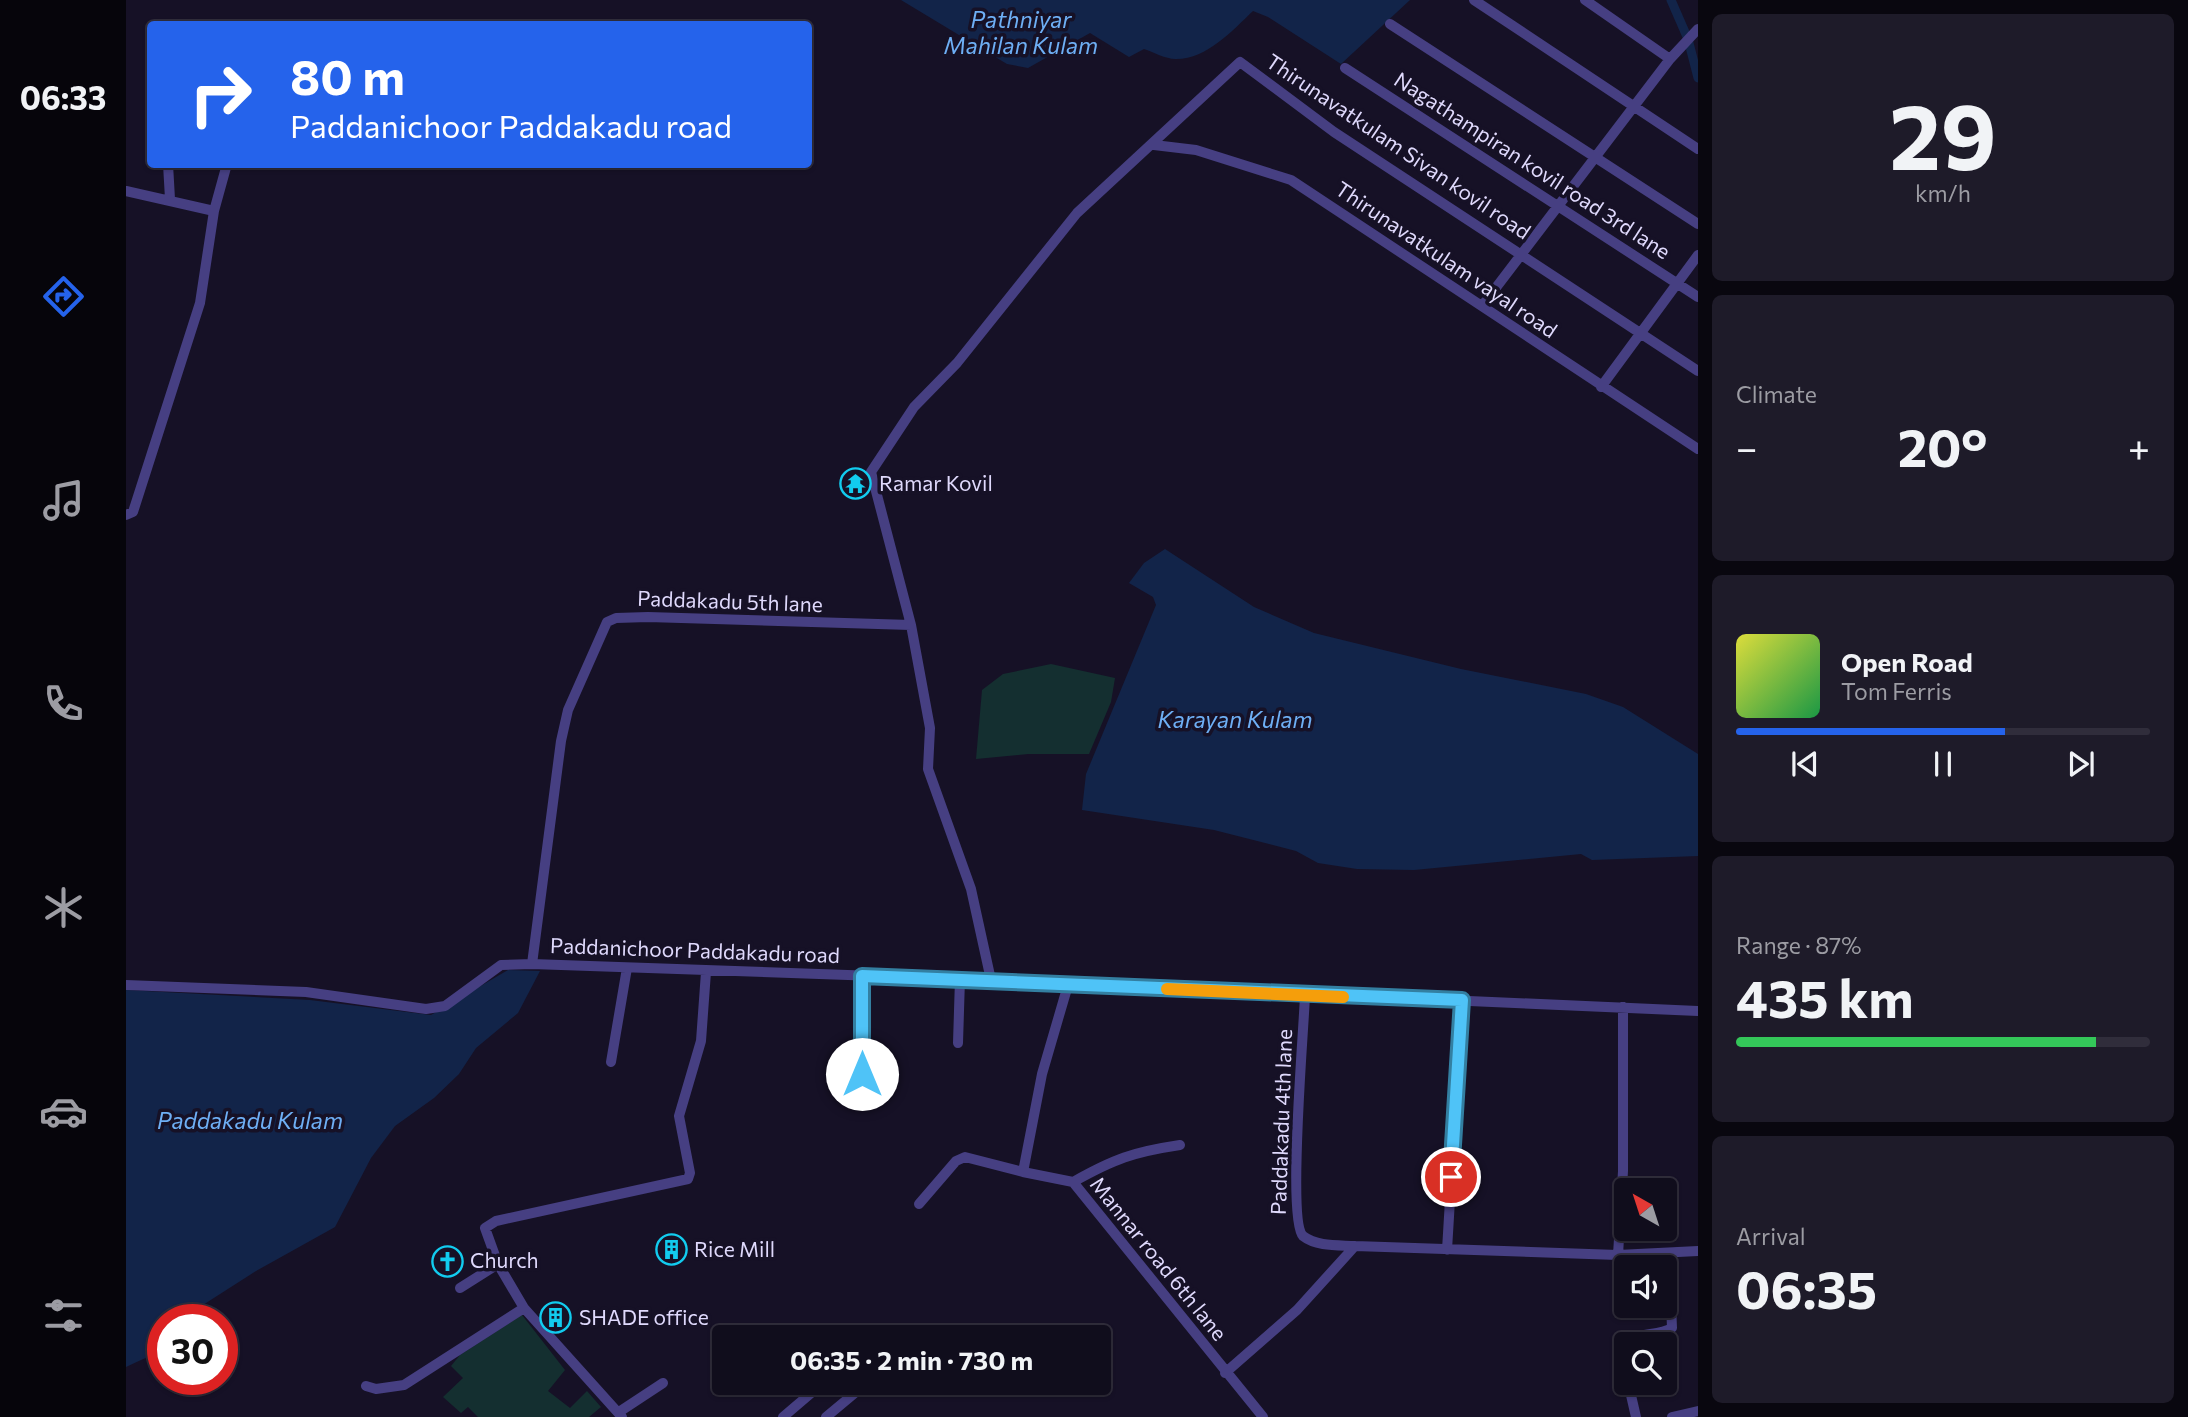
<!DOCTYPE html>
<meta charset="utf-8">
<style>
:root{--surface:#100d1c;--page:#1e1b29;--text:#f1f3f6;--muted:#9c9ca3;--line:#302d3b;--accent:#2563eb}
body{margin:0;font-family:Commissioner,sans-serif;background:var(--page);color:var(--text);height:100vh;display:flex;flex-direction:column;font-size:26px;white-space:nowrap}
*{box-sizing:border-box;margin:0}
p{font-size:23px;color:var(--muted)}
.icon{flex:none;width:38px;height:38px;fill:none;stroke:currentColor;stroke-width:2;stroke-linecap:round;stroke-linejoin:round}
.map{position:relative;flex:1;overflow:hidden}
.side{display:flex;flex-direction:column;gap:14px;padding:14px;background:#09070f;width:490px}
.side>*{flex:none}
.guide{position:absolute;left:21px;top:21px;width:665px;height:147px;border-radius:7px;box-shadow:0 2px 5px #0004,0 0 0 2px var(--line);background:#2563eb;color:#fff;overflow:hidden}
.needle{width:46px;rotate:321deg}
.tools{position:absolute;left:1488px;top:1178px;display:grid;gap:14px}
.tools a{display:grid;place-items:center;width:63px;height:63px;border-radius:7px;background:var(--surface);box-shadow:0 2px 5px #0004,0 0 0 2px var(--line);font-size:35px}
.speed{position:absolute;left:21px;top:1304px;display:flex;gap:14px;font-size:35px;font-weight:700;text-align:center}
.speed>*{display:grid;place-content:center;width:91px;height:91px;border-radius:50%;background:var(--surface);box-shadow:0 2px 5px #0004,0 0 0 2px var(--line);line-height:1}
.speed .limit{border:10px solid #d22;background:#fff;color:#111}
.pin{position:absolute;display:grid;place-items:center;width:60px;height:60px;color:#fff;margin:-30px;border:4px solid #fff;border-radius:50%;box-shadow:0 2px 7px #0007}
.me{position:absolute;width:77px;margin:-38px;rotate:0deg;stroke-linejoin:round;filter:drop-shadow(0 0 5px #0008)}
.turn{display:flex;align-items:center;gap:24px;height:147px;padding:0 28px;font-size:32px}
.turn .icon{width:91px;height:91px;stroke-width:2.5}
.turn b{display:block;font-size:49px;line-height:60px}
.big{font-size:52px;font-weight:700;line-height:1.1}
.side .card{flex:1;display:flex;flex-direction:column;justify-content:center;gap:10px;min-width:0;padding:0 24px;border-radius:10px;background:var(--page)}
.side .dial{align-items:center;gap:0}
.dial b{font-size:91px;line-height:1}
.song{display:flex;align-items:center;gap:21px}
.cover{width:84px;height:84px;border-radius:10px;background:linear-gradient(135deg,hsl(60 70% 55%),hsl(140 70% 35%))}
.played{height:7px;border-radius:4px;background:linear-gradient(90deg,var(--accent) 65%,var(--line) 65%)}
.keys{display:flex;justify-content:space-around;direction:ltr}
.heat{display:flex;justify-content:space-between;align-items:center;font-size:38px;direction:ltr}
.charge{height:10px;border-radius:5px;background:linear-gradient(90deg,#34c759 87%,var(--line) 0)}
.trip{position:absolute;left:586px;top:1325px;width:399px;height:70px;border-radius:7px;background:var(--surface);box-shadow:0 2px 5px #0004,0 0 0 2px var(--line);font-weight:700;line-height:70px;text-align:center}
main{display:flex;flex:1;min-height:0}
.tab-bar{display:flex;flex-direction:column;width:126px;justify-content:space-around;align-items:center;background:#06050b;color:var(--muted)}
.tab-bar .icon{width:49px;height:49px}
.tab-bar .current{color:var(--accent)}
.tab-bar b{font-size:32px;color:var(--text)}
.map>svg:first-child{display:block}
.green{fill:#142f30}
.water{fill:#122449}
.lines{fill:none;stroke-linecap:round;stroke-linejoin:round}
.canal{stroke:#122449;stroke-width:9}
.minor{stroke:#463f82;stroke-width:10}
.route-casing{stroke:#337fa1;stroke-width:18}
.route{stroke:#4fc3f7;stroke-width:12}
.slow{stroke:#f59e0b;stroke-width:12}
.labels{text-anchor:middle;stroke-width:7;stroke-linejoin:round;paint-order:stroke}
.street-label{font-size:21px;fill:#dfd9fc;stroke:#161126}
.poi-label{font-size:21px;fill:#dfd9fc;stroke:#161126;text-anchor:start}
.water-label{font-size:23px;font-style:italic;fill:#6eaff5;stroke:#161126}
</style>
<main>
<nav class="tab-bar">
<b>06:33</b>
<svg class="icon current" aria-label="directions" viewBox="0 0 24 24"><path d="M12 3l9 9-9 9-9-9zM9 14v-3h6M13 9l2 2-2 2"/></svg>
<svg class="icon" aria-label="music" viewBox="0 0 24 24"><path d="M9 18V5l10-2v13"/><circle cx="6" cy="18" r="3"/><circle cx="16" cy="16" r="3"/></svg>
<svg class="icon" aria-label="phone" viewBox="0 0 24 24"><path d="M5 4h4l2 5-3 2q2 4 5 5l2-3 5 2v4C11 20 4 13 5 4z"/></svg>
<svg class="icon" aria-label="climate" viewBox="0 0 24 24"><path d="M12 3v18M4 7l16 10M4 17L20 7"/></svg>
<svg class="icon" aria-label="car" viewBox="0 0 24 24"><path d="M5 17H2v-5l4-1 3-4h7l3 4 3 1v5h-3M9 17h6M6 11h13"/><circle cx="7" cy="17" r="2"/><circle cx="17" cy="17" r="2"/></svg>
<svg class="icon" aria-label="filters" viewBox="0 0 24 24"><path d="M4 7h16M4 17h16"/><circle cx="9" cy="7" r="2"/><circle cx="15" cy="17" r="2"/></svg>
</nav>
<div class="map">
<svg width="1572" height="1417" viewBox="0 0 1572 1417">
<rect width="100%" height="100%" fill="#161126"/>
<!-- green -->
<path class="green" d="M 925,664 L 989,678 L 985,702 L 963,754 L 902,754 L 850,759 L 856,690 L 877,674 Z
M 396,1315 L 439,1370 L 422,1391 L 444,1408 L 461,1391 L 475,1407 L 463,1417 L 352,1417 L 342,1407 L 335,1413 L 317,1397 L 337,1378 L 325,1366 L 334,1355 Z"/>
<!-- water -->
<path class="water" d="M 775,0 L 1284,0 L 1215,64 L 1142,17 L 1127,11 C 1107,30 1080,60 1049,59 C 1040,59 1027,52 1018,49 L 1003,57 L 964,33 L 902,68 L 881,64 Z
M 1039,549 L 1128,607 L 1188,633 L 1335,669 L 1460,694 L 1497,707 L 1572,754 L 1572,856 L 1466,860 L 1455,854 L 1288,870 L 1231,869 L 1192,863 L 1170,851 L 1088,830 L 956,810 L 960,774 L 1030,605 L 1027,597 L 1003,583 L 1018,563 Z
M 382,970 L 414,971 L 392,1013 L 350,1048 L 333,1074 L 308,1098 L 269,1126 L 245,1158 L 209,1227 L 130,1271 L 55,1319 L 37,1320 C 37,1356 30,1352 0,1367 L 0,990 L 184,1000 L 305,1015 Z"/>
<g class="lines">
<!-- canal -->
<path class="canal" d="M 1545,0 L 1562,39 L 1572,78"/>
<!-- minor -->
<path class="minor" d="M 1348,0 L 1572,149
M 1264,24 L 1572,224
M 1544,59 L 1572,29
M 1219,68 L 1572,297
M 1028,145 L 1070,150 L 1165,180 L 1572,449
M 42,164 L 44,199
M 0,191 L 88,211 L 74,303 L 7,512 L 0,515
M 88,211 L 101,164
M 1356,306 L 1544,59 L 1459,0
M 1475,387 L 1572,255
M 406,964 L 435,741 L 442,710 L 481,622 L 490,618 L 522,617 L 785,625
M 736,976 L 736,1074
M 865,980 L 845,889 L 802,769 L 804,728 L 785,625 L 745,472 L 788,407 L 831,363 L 951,213 L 1114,62 L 1208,132 L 1572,371
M 0,985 L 180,992 L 300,1009 L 319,1006 L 375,965 L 406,964 L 865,980 L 1572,1011
M 942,985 L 916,1074 L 897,1172 L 947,1182 L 1137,1417
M 1179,995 C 1178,1028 1161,1221 1177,1236 C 1191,1247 1213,1245 1229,1246
M 832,1043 L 834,979
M 485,1062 L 501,968
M 947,1182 C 988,1159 1007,1152 1054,1145
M 793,1204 L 830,1161 L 839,1157 L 897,1172
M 1321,1250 L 1336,1000
M 1492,1255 L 1497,1171 L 1497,1007
M 334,1288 L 372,1264
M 1500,1355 L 1499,1344 C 1511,1331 1531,1337 1546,1328 L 1543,1253
M 1099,1373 L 1171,1310 L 1229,1246 L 1492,1255 L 1572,1251
M 1502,1382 L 1510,1417
M 240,1386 L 250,1389 L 278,1385 L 398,1308
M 493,1412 L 537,1383
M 496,1417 L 398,1308 L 372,1264 L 359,1228 L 370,1221 L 562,1179 L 564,1173 L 553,1116 L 575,1041 L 580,972
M 657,1417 L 698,1382
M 700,1417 L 742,1382
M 1546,1417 L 1572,1411"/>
</g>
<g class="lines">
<defs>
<path id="route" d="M 736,1074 L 736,976 L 1336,1000 L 1325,1177"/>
</defs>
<!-- route casing -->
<use href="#route" class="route-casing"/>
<!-- route -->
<use href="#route" class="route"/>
<!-- slow -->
<path class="slow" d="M 1041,989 L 1217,997"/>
</g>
<!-- icons -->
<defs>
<symbol id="temple-ring" viewBox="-11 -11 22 22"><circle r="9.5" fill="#161126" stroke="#12ccef" stroke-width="1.5"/><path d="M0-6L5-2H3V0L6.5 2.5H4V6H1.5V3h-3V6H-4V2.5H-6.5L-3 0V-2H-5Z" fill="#12ccef"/></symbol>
<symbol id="building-ring" viewBox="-11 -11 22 22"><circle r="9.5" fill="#161126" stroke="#12ccef" stroke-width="1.5"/><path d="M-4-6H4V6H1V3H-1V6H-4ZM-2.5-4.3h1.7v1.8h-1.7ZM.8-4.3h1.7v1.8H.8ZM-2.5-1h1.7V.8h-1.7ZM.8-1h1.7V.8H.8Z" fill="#12ccef"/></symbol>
<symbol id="church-ring" viewBox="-11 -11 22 22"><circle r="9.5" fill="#161126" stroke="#12ccef" stroke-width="1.5"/><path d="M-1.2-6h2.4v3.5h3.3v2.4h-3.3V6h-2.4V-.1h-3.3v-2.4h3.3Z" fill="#12ccef"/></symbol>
</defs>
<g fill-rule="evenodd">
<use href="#temple-ring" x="712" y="466" width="35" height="35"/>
<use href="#building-ring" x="528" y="1232" width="35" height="35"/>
<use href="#church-ring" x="304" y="1244" width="35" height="35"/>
<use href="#building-ring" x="412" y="1300" width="35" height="35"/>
</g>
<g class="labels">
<!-- street labels -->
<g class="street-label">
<text transform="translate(1272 147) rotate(34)" y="7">Thirunavatkulam Sivan kovil road</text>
<text transform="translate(1406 166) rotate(33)" y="7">Nagathampiran kovil road 3rd lane</text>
<text transform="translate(1320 260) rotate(34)" y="7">Thirunavatkulam vayal road</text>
<text transform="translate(604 602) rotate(2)" y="7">Paddakadu 5th lane</text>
<text transform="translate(569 951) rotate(2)" y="7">Paddanichoor Paddakadu road</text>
<text transform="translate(1156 1122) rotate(-88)" y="7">Paddakadu 4th lane</text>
<text transform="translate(1032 1259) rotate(51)" y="7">Mannar road 6th lane</text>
</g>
<!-- poi labels -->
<g class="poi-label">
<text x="753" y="491">Ramar Kovil</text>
<text x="568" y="1257">Rice Mill</text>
<text x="344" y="1268">Church</text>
<text x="453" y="1325">SHADE office</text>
</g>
<!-- water labels -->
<g class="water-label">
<text x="895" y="28">Pathniyar<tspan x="895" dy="26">Mahilan Kulam</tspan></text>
<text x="1109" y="728">Karayan Kulam</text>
<text x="124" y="1129">Paddakadu Kulam</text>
</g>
</g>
</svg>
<div class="tools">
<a><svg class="needle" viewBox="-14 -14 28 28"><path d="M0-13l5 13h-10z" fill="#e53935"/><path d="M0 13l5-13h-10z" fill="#9c9ca3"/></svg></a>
<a><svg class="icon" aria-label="sound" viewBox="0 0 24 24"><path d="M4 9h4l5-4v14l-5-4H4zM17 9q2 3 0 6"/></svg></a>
<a><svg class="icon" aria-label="search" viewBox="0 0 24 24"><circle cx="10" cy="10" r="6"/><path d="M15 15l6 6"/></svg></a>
</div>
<div class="speed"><div class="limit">30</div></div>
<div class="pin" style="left:1325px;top:1177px;background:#d93025"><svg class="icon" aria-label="arrive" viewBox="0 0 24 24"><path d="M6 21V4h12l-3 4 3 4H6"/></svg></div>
<svg class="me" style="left:736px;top:1074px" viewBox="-20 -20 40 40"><circle r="19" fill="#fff"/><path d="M0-13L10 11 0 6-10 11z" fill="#4fc3f7"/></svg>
<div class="trip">06:35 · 2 min · 730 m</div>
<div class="guide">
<div class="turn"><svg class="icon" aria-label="right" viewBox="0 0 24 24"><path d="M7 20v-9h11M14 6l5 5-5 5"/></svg><div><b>80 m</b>Paddanichoor Paddakadu road</div></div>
</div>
</div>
<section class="side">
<div class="card dial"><b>29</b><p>km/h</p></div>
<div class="card"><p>Climate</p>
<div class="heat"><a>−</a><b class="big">20°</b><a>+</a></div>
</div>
<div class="card">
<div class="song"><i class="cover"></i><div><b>Open Road</b><p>Tom Ferris</p></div></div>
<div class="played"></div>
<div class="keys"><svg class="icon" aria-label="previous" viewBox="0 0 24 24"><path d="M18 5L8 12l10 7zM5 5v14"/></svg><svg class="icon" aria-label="pause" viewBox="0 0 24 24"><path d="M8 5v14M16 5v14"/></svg><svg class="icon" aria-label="next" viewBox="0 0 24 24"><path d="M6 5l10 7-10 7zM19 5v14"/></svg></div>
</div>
<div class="card"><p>Range · 87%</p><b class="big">435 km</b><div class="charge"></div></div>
<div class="card"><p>Arrival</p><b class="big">06:35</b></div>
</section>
</main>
